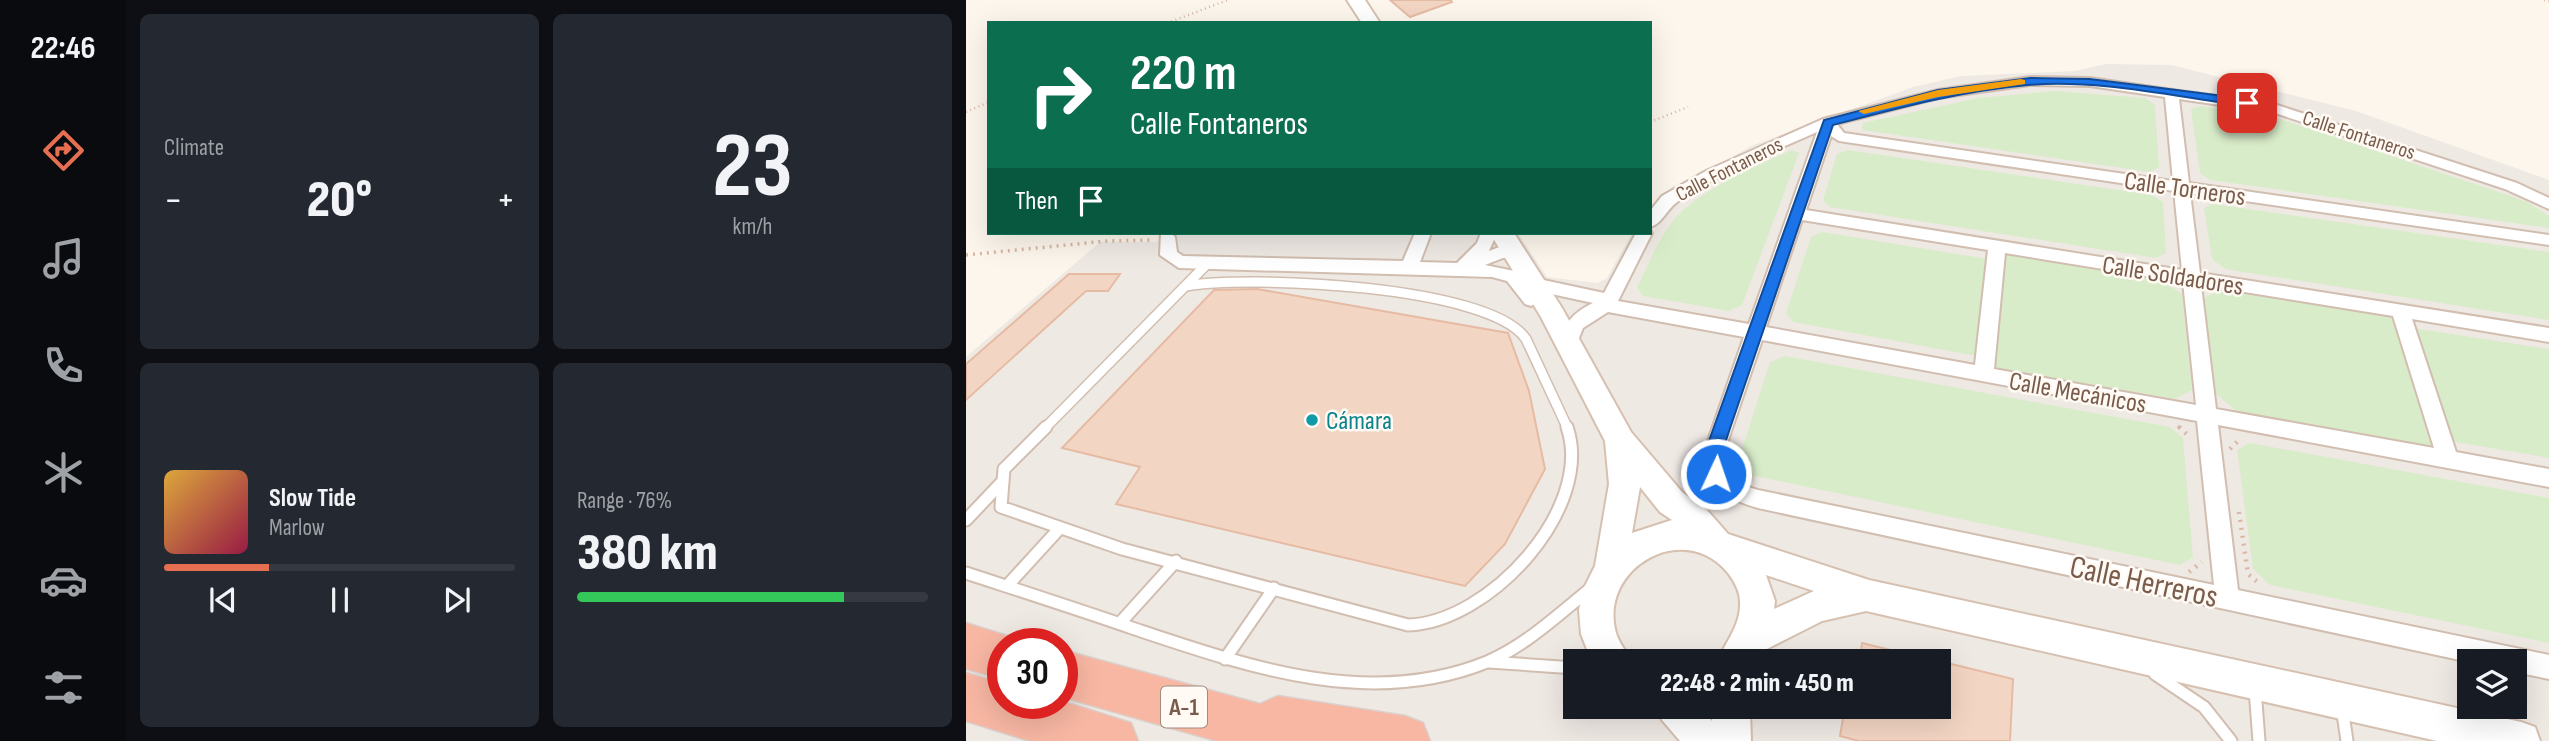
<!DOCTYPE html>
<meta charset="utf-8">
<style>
:root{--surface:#171b24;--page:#242831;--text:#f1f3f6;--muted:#9ea1a6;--line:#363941;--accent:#e76f51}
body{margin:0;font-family:"Sofia Sans Condensed",sans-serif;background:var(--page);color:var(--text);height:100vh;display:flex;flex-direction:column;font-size:26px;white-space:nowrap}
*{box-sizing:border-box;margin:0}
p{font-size:23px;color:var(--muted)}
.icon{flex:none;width:38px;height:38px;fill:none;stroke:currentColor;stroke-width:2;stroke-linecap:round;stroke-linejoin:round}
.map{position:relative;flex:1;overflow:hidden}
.drawer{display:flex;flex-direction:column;gap:14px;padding:14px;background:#0d0f14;width:840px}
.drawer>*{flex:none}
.hud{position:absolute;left:21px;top:21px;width:665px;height:214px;border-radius:0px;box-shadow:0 7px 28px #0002;background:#0b6e4f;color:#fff;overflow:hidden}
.fabs{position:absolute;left:1491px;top:649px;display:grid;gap:14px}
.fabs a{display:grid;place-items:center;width:70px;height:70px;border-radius:0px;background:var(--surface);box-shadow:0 7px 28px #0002;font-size:35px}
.speed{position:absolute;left:21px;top:628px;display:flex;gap:14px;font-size:35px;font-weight:700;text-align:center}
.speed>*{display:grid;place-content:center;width:91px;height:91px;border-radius:50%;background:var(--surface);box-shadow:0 7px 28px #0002;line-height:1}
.speed .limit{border:10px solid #d22;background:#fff;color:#111}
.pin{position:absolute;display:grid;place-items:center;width:60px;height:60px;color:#fff;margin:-30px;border-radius:14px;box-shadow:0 4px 10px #0006}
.me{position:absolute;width:77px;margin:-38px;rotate:3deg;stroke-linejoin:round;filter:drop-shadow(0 0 5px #0008)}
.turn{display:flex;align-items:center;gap:24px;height:147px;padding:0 28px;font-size:32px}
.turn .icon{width:91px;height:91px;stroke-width:2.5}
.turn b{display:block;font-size:49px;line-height:60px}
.then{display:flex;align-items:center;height:66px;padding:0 28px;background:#0003;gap:14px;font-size:26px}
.big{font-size:52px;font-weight:800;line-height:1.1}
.drawer .widget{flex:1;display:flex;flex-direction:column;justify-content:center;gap:10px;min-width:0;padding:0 24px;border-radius:10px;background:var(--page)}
.drawer .dial{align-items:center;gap:0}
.dial b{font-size:91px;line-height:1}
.song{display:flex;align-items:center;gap:21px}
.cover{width:84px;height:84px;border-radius:10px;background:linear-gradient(135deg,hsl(40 70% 55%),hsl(340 70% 35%))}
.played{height:7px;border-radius:4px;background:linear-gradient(90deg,var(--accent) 30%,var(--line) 30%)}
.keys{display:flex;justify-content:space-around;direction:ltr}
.heat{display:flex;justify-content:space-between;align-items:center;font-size:38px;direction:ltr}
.charge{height:10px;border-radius:5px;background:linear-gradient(90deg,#34c759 76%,var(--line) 0)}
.drawer .tiles{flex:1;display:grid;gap:14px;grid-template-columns:repeat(2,1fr)}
.trip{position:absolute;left:597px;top:649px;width:388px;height:70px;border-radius:0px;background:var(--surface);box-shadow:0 7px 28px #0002;font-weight:800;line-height:70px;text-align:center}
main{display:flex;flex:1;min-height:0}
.tabs{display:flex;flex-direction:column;width:126px;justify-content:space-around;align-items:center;background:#090b0e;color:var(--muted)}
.tabs .icon{width:49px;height:49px}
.tabs .on{color:var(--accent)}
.tabs b{font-size:32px;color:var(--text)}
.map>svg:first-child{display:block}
.industrial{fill:#efe9e4;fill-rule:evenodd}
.green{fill:#d8ecc9}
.building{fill:#f3d5c3;stroke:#e6bba3;stroke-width:2}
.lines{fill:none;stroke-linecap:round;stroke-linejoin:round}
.lane-far1-casing{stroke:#d1beb0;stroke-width:12}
.lane-casing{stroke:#d1beb0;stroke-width:15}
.street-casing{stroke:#d1beb0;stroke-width:4}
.secondary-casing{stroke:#d6c0b0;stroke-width:4}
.highway-casing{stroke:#dad1cd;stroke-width:3}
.path-far2{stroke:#d9b8a5;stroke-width:2.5;stroke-dasharray:1 3.5;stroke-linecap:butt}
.path-far1{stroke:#d9b8a5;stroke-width:3.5;stroke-dasharray:2 5;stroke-linecap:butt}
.path{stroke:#d9b8a5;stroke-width:4.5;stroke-dasharray:2 6;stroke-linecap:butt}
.lane-far1{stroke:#fff;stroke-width:9}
.lane{stroke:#fff;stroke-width:11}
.street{fill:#fff;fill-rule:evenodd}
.secondary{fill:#fff;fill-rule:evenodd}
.highway{fill:#f7b7a3;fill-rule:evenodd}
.route{fill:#1a73e8;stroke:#114b97;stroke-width:2}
.slow{fill:#f59e0b}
.culture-dot{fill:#0f9aa8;stroke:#fffaf3;stroke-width:2.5}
.labels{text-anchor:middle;stroke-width:5;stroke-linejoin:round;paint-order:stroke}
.far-street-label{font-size:21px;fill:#7a5c4d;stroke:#fffaf3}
.shield{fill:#fffaf3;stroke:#a28b7f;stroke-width:2}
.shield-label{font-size:24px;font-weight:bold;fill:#7a5c4d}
.street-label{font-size:26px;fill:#7a5c4d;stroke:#fffaf3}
.culture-label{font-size:26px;fill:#0d838f;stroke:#fffaf3;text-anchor:start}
.near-street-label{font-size:32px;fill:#7a5c4d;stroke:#fffaf3}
</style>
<main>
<nav class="tabs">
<b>22:46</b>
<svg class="icon on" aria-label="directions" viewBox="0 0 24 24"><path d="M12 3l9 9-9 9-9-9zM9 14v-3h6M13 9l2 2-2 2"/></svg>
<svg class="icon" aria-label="music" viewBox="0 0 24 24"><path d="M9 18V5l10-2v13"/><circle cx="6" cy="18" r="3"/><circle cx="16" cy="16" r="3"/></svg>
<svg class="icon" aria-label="phone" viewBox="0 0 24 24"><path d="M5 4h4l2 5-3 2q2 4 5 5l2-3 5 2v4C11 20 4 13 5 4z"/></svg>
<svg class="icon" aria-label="climate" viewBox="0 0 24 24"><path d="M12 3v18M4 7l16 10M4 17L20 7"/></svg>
<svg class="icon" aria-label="car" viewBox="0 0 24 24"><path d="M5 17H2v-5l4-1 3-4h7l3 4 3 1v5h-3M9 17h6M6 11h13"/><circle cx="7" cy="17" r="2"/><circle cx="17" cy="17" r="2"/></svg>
<svg class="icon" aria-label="filters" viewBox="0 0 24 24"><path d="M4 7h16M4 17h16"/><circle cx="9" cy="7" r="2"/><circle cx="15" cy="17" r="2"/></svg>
</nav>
<section class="drawer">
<div class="tiles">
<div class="widget"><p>Climate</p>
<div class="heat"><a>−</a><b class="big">20°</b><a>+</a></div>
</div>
<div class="widget dial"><b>23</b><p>km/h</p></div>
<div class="widget">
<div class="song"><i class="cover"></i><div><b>Slow Tide</b><p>Marlow</p></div></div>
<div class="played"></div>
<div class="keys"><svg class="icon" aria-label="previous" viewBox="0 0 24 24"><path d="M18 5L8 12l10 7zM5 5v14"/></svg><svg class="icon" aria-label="pause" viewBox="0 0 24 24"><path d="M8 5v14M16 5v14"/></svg><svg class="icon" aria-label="next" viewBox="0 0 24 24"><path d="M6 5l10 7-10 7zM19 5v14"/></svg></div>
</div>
<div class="widget"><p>Range · 76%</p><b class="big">380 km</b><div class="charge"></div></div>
</div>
</section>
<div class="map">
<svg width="1583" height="741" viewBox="0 0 1583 741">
<rect width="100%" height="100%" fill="#fdf6ec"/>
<!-- industrial -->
<path class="industrial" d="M 1140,64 L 1205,65 L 1390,111 L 1583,180 L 1583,741 L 0,741 L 0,357 L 134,242 L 190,242 L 210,233 L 552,233 L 581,277 L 631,283 L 641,278 L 666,233 L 684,233 L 684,205 L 785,146 L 947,87 L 995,76 L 1109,71 ZM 37,644 L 96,644 L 96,704 L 37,704 ZM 609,662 L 973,662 L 973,707 L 609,707 ZM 1503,662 L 1549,662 L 1549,707 L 1503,707 Z"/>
<!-- green -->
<path class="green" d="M 1089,91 L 1179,98 L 1189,105 L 1193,167 L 1184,172 L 896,130 L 897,123 L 1012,98 Z
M 1235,106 L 1311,118 L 1542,195 L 1561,202 L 1583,216 L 1583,228 L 1244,180 L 1234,173 L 1225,109 Z
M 826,150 L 833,153 L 776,305 L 763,311 L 677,296 L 671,287 C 682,266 692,239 707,221 C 732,190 790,166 826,150 Z
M 882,150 L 1186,195 L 1197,202 L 1200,253 L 1190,258 L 864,207 L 857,200 L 871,154 Z
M 1247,204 L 1583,252 L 1583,320 L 1259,269 L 1246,259 L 1238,208 Z
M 856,232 L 1022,259 L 1011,356 L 827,322 L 820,313 L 845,237 Z
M 1037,254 L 1196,280 L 1216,294 L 1226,390 L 1209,399 L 1026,368 Z
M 1255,289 L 1428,317 L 1469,448 L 1273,413 L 1250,394 L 1238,298 Z
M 1447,328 L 1583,349 L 1583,458 L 1484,441 Z
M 819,356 L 1204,427 L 1217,438 L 1227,557 L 1214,565 L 780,474 L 772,462 L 804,362 Z
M 1284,443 L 1583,498 L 1583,643 L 1304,585 L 1287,569 L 1271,450 Z"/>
<!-- building -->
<path class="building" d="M 424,0 L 485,0 L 486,2 L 444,17 Z
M 103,274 L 154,274 L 142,291 L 120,291 L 0,400 L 0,364 Z
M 291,289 L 542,333 L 563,391 L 579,469 L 539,544 L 499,586 L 150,504 L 174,467 L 96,448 L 248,290 Z
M 896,643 L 949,656 L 949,662 L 894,662 Z
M 973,661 L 1047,679 L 1044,741 L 893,741 L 874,736 L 879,707 L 973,707 Z"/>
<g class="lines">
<defs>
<path id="lane-far1" d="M 220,286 C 282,275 524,285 560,339 L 602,429
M 78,429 L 242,263"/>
<path id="lane" d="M 80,427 L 38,469 L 35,507 L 156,549 L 442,625 C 523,623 629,508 601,427
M 0,520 L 37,481
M 0,573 C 55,591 111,609 166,628 C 280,666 403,710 521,662 C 559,646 592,615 624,589
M 41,586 L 93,529
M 154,623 L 210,561
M 259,659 L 308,588
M 523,662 L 609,668
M 1189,674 L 1238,707 L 1265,741
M 1289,689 L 1293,741
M 1376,707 L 1381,741"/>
<path id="street" d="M 1064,77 L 1124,78 L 1311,105 L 1551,183 L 1583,198 L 1583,209 L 1539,189 L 1309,113 L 1213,99 L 1223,183 L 1583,235 L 1583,245 L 1224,193 L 1234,273 L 1583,328 L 1583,342 L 1446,319 L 1490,452 L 1583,469 L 1583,487 L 1252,425 L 1272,590 L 1583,655 L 1583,679 L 1549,672 L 1549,662 L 1503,662 L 792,508 C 761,499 739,487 738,452 L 778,337 L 642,312 L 617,328 L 609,348 L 602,350 L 593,343 C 598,323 608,312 627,303 L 567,290 L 574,300 L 565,306 L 559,304 L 541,281 L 526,277 L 213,268 L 194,255 L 195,233 L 205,233 L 209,237 L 211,252 L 217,256 L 437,261 L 449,233 L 465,233 L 454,262 L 491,263 L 511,243 L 515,233 L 531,233 L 523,251 L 536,246 L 555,249 L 557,253 L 555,257 L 537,258 L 519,265 L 553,272 L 561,282 L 568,278 L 638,293 L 670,233 L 684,233 L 684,230 L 686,233 L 652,301 L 783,324 L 851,132 C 804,153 754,172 711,202 C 701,209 696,224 684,227 L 684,211 L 696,196 L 740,171 L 857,119 L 972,90 ZM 1064,85 L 1124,86 L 1199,97 L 1207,181 L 878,133 L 871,124 L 972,98 ZM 865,136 L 873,141 L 1208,191 L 1216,270 L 840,210 ZM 836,220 L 1022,250 L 1009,365 L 800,327 ZM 1039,253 L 1217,282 L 1230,405 L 1028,369 ZM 1235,285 L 1427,316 L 1468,448 L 1250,409 ZM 796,340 L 1231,421 L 1248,585 L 792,490 C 771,484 760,474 758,452 Z"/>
<path id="secondary" d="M 381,0 L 399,0 L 414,23 L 396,23 Z
M 524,233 L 548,233 L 596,308 L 665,432 L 716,492 L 741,510 L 762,534 L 903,580 L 1555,722 L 1569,727 L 1574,741 L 1471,741 L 900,611 L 856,621 L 795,652 L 789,662 L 751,662 C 760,641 775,625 774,602 C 774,591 768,581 762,573 C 718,519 632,568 650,633 C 653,643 661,652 665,662 L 626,662 L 615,634 L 613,610 L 617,590 L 629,566 L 643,484 L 639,441 L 575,317 ZM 674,487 L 694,512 L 706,520 L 666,533 ZM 800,575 L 848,591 L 808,609 L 809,601 Z
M 690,707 L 734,707 L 746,721 L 746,707 L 784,707 L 785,741 L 714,741 L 696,720 Z"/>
<path id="highway" d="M 0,623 L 54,640 L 56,644 L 37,644 L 37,679 L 0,669 Z
M 96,650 L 294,704 L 312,696 L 439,716 L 457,723 L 464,741 L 251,741 L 96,697 Z
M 0,673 L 37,683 L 37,704 L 96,704 L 96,701 L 165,723 L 172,741 L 64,741 L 0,721 Z"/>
</defs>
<!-- lane-far1 casing -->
<use href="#lane-far1" class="lane-far1-casing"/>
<!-- lane casing -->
<use href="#lane" class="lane-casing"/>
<!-- street casing -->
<use href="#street" class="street-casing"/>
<!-- secondary casing -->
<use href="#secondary" class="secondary-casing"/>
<!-- highway casing -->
<use href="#highway" class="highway-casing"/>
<!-- path-far2 -->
<path class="path-far2" d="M 1578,0 L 1583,1
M 201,23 L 262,0
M 0,112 L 23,102
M 684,122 L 722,107"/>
<!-- path-far1 -->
<path class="path-far1" d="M 0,255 L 141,241 L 188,240
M 1212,426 L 1215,429"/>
<!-- path -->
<path class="path" d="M 1213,427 L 1224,437
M 1264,449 L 1275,438
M 1273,512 L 1282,574 L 1295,585
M 1223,572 L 1236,562"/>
<!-- lane-far1 -->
<use href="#lane-far1" class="lane-far1"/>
<!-- lane -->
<use href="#lane" class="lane"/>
<!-- street -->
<use href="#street" class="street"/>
<!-- secondary -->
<use href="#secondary" class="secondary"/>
<!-- highway -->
<use href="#highway" class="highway"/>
</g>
<!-- route -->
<path class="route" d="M 1064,78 L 1124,79 L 1281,99 L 1287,103 L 1281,106 C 1210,97 1134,79 1062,85 C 995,91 932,108 867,125 L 756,452 L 759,474 L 750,481 L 744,479 L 739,452 L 858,120 L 972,90 Z"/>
<!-- slow -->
<path class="slow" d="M 1055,79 L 1059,80 L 1059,84 L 972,97 L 898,114 L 892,111 L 972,90 Z"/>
<!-- markers -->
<circle class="culture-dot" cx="346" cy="420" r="7"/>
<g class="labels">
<!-- far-street labels -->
<g class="far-street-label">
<text transform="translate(1393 135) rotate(18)" y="7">Calle Fontaneros</text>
<text transform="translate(763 169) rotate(-27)" y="7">Calle Fontaneros</text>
</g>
<!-- shield labels -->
<rect class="shield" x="195" y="686.5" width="46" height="41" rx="5"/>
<g class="shield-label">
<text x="218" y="715">A-1</text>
</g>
<!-- street labels -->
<g class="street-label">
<text transform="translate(1219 188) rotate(8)" y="9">Calle Torneros</text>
<text transform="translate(1207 275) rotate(9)" y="9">Calle Soldadores</text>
<text transform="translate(1112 392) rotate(10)" y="9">Calle Mecánicos</text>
</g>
<!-- culture labels -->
<g class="culture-label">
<text x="360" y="429">Cámara</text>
</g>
<!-- near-street labels -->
<g class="near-street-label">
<text transform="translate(1178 581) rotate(12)" y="11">Calle Herreros</text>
</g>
</g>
</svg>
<div class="fabs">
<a><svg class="icon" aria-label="layers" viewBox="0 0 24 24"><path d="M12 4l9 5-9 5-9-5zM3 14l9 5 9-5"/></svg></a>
</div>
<div class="speed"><div class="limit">30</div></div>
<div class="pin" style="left:1281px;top:103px;background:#d93025"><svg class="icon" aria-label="arrive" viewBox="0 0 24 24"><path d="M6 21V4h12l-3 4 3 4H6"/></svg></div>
<svg class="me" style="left:750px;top:474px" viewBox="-20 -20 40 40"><circle r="17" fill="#1a73e8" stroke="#fff" stroke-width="3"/><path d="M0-11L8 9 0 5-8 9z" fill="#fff"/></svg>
<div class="trip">22:48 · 2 min · 450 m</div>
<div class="hud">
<div class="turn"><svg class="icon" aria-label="right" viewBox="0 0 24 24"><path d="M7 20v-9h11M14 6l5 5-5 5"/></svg><div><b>220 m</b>Calle Fontaneros</div></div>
<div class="then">Then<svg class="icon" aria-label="arrive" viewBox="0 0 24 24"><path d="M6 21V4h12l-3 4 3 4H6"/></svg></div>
</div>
</div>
</main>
